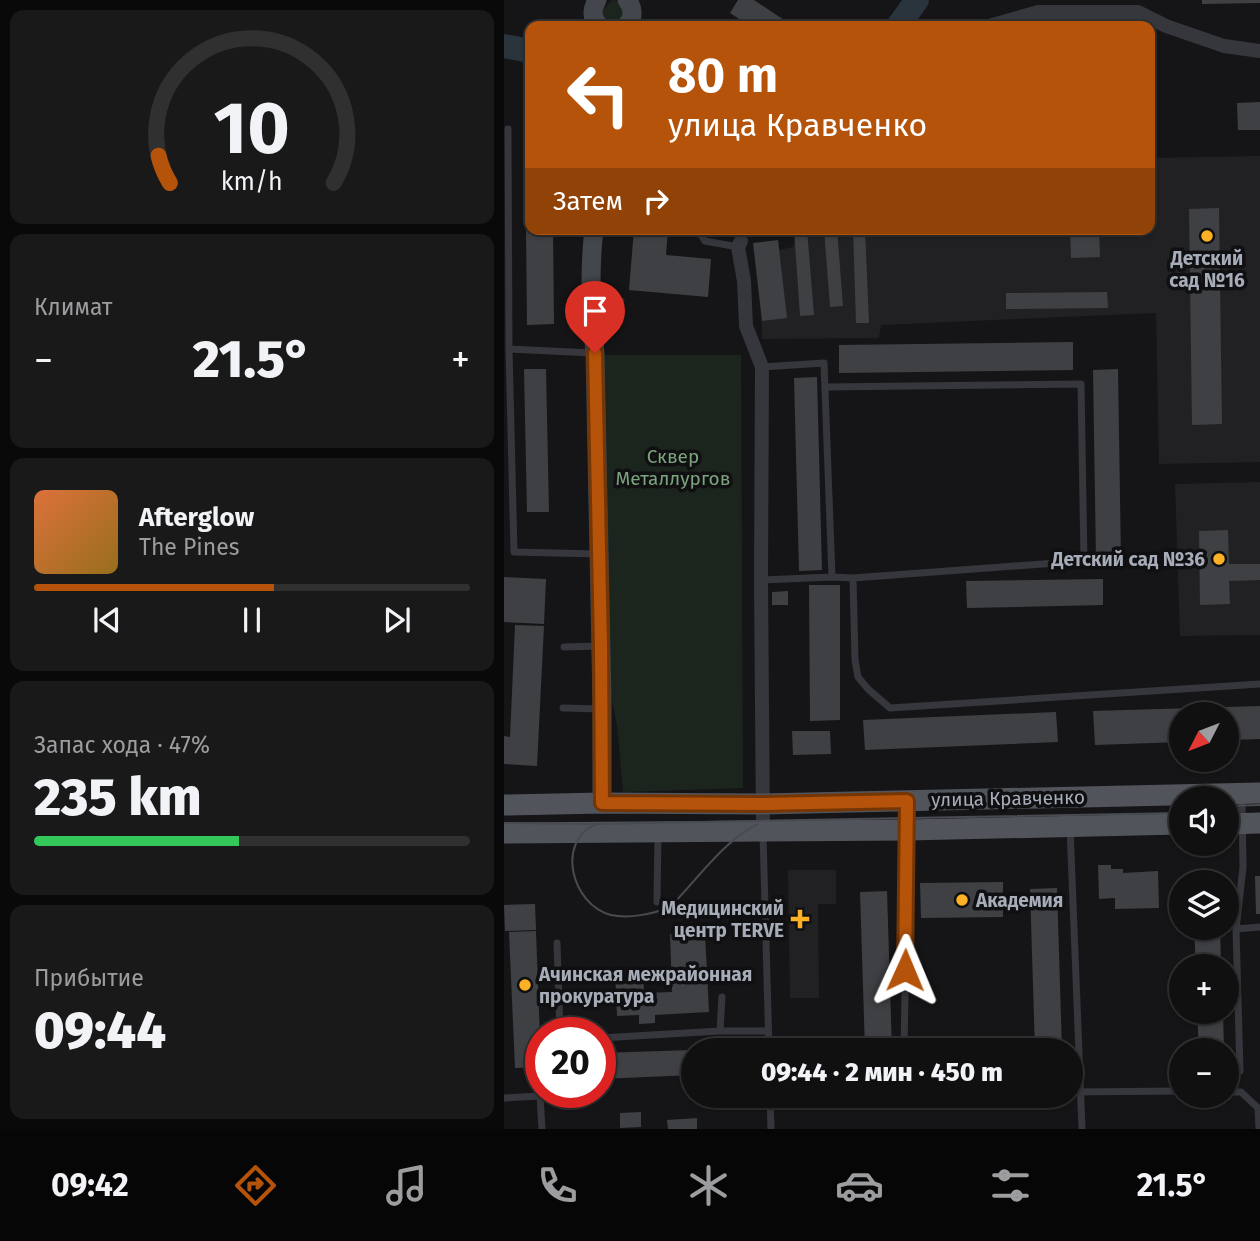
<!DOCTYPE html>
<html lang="ru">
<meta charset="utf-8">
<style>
:root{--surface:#101011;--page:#19191a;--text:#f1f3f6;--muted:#9c9d9f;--line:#303031;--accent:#b45309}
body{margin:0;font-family:"Fira Sans",sans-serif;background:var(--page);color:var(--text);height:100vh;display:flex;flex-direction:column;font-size:26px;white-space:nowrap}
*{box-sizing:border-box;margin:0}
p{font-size:23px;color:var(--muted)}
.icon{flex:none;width:38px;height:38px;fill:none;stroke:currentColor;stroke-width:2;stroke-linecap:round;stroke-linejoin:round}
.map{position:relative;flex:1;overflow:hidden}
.details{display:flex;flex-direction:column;gap:10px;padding:10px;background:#090909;width:504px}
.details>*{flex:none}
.hud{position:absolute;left:21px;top:21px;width:630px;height:214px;border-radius:14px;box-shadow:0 2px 5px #0004,0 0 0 2px var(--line);background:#b45309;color:#fff;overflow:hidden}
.needle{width:46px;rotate:228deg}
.fabs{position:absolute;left:665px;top:702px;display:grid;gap:14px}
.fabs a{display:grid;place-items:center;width:70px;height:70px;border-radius:50%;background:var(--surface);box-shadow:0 2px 5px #0004,0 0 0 2px var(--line);font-size:35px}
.speed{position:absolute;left:21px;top:1017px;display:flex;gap:14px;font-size:35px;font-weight:700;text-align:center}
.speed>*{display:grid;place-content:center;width:91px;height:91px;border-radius:50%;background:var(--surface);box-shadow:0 2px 5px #0004,0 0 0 2px var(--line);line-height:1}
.speed .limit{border:10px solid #d22;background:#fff;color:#111}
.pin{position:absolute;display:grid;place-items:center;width:60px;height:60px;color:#fff;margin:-72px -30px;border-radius:50% 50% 50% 0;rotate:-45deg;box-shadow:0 0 7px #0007}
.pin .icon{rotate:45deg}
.me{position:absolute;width:77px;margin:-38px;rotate:1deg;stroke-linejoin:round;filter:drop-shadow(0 0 5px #0008)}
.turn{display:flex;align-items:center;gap:24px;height:147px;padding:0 28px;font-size:32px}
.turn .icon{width:91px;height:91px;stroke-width:2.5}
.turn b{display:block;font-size:49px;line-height:60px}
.then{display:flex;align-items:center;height:66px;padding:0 28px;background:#0003;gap:14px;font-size:26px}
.big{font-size:52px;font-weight:800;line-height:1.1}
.details .widget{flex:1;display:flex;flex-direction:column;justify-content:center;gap:10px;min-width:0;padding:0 24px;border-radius:14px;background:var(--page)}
.details .dial{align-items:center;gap:0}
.dial svg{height:182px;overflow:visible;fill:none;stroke:var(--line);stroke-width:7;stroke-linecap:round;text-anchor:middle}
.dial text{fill:var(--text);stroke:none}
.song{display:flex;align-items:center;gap:21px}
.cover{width:84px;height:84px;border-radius:10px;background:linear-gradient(135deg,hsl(20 70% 55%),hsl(40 70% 35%))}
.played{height:7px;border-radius:4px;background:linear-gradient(90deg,var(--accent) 55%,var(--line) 55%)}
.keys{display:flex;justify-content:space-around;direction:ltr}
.heat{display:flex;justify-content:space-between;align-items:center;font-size:38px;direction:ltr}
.charge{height:10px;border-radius:5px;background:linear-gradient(90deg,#34c759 47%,var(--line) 0)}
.trip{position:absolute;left:177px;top:1038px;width:402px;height:70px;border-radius:35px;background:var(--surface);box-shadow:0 2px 5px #0004,0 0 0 2px var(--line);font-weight:800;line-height:70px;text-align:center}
.menu{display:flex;height:112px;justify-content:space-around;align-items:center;background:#060607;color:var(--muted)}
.menu .icon{width:49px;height:49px}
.menu .active{color:var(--accent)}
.menu b{font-size:32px;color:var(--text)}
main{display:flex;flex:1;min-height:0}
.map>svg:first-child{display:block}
.built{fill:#212124}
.green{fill:#1c251d}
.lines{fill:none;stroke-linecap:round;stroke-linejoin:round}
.river{stroke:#2a343c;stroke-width:24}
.building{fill:#3f4044}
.service{stroke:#35373c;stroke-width:7}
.minor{stroke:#35373c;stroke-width:14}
.secondary{stroke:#43464c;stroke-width:19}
.primary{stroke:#51545b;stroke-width:21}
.tram{stroke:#484b51;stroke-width:2}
.route-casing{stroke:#753606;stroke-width:18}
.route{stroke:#b45309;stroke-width:12}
.poi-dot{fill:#ffb125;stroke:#101012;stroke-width:2.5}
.labels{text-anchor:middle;stroke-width:7;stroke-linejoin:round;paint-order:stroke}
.poi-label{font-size:19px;font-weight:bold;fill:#a6acb8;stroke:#101012;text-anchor:end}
.park-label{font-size:19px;fill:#7ba47d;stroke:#101012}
.street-label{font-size:19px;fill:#a6acb8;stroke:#101012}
</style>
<main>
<section class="details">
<div class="widget dial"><svg viewBox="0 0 100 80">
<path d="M14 69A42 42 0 1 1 86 69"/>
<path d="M14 69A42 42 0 0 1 9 57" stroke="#b45309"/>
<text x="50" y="56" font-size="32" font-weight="700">10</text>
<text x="50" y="72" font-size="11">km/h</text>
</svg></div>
<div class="widget"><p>Климат</p>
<div class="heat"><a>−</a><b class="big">21.5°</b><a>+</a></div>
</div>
<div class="widget">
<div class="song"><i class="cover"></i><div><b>Afterglow</b><p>The Pines</p></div></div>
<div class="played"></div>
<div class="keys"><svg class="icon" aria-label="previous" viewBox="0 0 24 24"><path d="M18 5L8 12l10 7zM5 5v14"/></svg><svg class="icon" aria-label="pause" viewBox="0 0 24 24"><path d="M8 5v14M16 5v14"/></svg><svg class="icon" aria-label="next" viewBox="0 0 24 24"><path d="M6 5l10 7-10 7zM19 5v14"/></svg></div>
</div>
<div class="widget"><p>Запас хода · 47%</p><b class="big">235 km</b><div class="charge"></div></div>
<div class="widget"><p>Прибытие</p><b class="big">09:44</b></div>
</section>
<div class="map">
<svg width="756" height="1129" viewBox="0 0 756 1129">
<rect width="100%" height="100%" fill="#151517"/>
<!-- built -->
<path class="built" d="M 646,87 L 650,87 L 649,158 L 756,156 L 756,462 L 655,464 L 652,313 L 377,325 L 375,338 L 258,339 L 256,254 L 289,247 L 293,229 L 646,229 Z
M 756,482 L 756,635 L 676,636 L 671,484 Z
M 284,870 L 332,870 L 332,904 L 314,904 L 315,998 L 286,998 Z"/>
<!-- green -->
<path class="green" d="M 108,0 L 118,2 L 122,6 L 116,26 C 104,26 98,23 99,10 Z
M 97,355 L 237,355 L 239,788 L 119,792 L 113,725 L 106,690 Z"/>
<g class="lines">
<!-- river -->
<path class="river" d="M 394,26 L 413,0
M 0,46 L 26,51"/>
</g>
<!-- building -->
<path class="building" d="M 234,0 L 250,0 L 283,22 L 280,26 L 246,26 L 226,13 Z
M 698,0 L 756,0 L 756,3 L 698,4 Z
M 756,102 L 756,130 L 734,130 L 733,103 Z
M 21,129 L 26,129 L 26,229 L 49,229 L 50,324 L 23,325 Z
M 715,208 L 718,424 L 688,425 L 685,209 Z
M 130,229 L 164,229 L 162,255 L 207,259 L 204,297 L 125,290 Z
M 290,229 L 303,229 L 310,315 L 296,316 Z
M 320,229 L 333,229 L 339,306 L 326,307 Z
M 349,229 L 361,229 L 365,323 L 352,323 Z
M 566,229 L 595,229 L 596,257 L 567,258 Z
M 274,240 L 283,318 L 258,321 L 249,243 Z
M 603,292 L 604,308 L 502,309 L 502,293 Z
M 569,342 L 569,370 L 335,373 L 335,345 Z
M 20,369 L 42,369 L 45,512 L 23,512 Z
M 614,369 L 617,560 L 592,560 L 589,370 Z
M 313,377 L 318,570 L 295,571 L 290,378 Z
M 724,530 L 725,564 L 756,564 L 756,580 L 725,581 L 726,604 L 696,605 L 695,531 Z
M 0,577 L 42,579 L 40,624 L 0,622 Z
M 599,579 L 599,605 L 463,608 L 462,581 Z
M 305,585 L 336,585 L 336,720 L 306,721 Z
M 284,591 L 284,605 L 268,605 L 268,592 Z
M 11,625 L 40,626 L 33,766 L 0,764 L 0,736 L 6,737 Z
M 756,706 L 756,739 L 723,740 L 723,714 L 677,714 L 677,742 L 591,745 L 589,711 Z
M 552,712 L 554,742 L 361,750 L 359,720 Z
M 288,731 L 326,731 L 327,754 L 289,755 Z
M 594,865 L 607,865 L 607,869 L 619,869 L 619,873 L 654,871 L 655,908 L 611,909 L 611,898 L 595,899 Z
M 751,876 L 756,876 L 756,914 L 752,914 Z
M 499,882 L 499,917 L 417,918 L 416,883 Z
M 553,888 L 558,1050 L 531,1050 L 526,889 Z
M 383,891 L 388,1050 L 361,1050 L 356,892 Z
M 31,904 L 32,930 L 1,931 L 0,905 Z
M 690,928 L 716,928 L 717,966 L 692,966 Z
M 32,931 L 37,1067 L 11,1068 L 5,932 Z
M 201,933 L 205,1012 L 151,1015 L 151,1023 L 135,1024 L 135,1015 L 113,1016 L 111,971 L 139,970 L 140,993 L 168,992 L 166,934 Z
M 693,1012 L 719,1012 L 720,1050 L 695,1050 Z
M 189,1050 L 189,1075 L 96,1079 L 96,1053 Z
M 137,1112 L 137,1127 L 116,1128 L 116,1113 Z
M 193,1118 L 193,1129 L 164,1129 L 163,1120 Z"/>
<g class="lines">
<!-- service -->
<path class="service" d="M 4,129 L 5,349 L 10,552 L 94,554
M 193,229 L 201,241 L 234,247
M 90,300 L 117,301
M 5,349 L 88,353
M 258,367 L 320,363 L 328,577
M 321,387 L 577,384 L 580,561 L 349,578
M 257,580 L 328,577 L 349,578 L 351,660 L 354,677 L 364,689 L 386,708 L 756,684
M 60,647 L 95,646
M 59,708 L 97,709
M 566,827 L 578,1129
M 259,834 L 265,1050
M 153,902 L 154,833
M 732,929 L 756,927
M 53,943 L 56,1032
M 216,1031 L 218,997
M 96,1038 L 216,1031 L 264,1031
M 400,1050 L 404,830 L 403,802
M 736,1071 L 732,929 L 739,867 L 738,795
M 567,1092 L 677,1091
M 723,1092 L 737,1092 L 754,1108 L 755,1129
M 266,1096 L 267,1129
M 0,1098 L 36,1096 L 38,1129"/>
<!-- minor -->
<path class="minor" d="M 485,26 L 534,12 L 634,12 L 662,26 L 720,46 L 756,51
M 237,241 L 234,247 L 240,281 L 242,326 L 258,367 L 257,580 L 259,831"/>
<!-- secondary -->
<path class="secondary" d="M 93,0 C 88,9 87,18 95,26
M 122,26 C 130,19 130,8 123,0
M 90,229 C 85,274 87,309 91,353 L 98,703 L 98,803"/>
<!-- primary -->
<path class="primary" d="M 0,805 L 98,803 L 259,804 L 756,793
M 723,824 L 756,823
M 0,833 L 404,830 L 677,824"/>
<!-- tram -->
<path class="tram" d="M 723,806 L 756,805
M 0,823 L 91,824 L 677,813
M 92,824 C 51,842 68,905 107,915 C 125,919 149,914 166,907 C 192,881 221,839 254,824"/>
</g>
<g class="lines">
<defs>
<path id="route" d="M 91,353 L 97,646 L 98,803 L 259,804 L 403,801 L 401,970"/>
</defs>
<!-- route casing -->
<use href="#route" class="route-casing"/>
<!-- route -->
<use href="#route" class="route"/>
</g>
<!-- markers -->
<g class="poi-dot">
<circle cx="703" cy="236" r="7"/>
<circle cx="715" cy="559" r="7"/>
<circle cx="458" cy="900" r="7"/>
<path d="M292.5 908.5h7v7h7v7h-7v7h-7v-7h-7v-7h7z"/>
<circle cx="21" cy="985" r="7"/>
</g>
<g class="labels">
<!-- poi labels -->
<g class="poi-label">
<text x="703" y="265" text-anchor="middle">Детский<tspan x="703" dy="22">сад №16</tspan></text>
<text x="701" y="566">Детский сад №36</text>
<text x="472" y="907" text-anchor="start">Академия</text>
<text x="280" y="915">Медицинский<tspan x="280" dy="22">центр TERVE</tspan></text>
<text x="35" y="981" text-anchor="start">Ачинская межрайонная<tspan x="35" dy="22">прокуратура</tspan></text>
</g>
<!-- park labels -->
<g class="park-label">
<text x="169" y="463">Сквер<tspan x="169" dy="22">Металлургов</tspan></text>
</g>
<!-- street labels -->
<g class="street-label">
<text transform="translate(504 798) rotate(-1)" y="7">улица Кравченко</text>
</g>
</g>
</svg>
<div class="fabs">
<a><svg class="needle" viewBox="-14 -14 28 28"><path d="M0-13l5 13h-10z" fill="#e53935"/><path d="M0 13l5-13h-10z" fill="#9c9d9f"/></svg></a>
<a><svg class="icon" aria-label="sound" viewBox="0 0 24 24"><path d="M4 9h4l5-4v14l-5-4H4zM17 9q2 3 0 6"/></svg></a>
<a><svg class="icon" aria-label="layers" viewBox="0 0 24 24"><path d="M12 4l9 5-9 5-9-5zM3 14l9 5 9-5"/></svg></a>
<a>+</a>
<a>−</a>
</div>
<div class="speed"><div class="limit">20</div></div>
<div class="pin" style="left:91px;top:353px;background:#d93025"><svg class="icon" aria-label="arrive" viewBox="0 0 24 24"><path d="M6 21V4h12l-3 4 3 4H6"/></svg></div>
<svg class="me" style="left:401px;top:970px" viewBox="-20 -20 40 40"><path d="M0-17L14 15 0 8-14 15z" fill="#b45309" stroke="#fff" stroke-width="4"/></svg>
<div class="trip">09:44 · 2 мин · 450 m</div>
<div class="hud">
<div class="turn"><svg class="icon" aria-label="left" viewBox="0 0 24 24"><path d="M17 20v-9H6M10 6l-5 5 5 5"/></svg><div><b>80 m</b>улица Кравченко</div></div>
<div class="then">Затем<svg class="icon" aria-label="right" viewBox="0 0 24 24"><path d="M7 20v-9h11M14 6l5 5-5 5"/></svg></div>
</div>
</div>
</main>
<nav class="menu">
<b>09:42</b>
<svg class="icon active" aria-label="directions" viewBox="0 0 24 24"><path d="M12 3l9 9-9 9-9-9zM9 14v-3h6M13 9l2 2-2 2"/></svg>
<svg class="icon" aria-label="music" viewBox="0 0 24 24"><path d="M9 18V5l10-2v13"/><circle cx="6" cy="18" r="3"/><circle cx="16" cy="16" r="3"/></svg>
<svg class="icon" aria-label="phone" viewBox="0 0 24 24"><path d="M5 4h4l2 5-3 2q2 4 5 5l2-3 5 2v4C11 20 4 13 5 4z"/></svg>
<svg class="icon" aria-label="climate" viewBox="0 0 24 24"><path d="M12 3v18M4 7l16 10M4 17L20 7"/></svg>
<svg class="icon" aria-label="car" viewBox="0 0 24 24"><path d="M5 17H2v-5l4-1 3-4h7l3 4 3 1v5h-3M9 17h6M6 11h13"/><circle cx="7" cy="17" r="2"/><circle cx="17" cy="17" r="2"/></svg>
<svg class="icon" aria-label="filters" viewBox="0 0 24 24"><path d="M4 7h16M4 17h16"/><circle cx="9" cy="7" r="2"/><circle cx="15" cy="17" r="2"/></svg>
<b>21.5°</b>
</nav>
